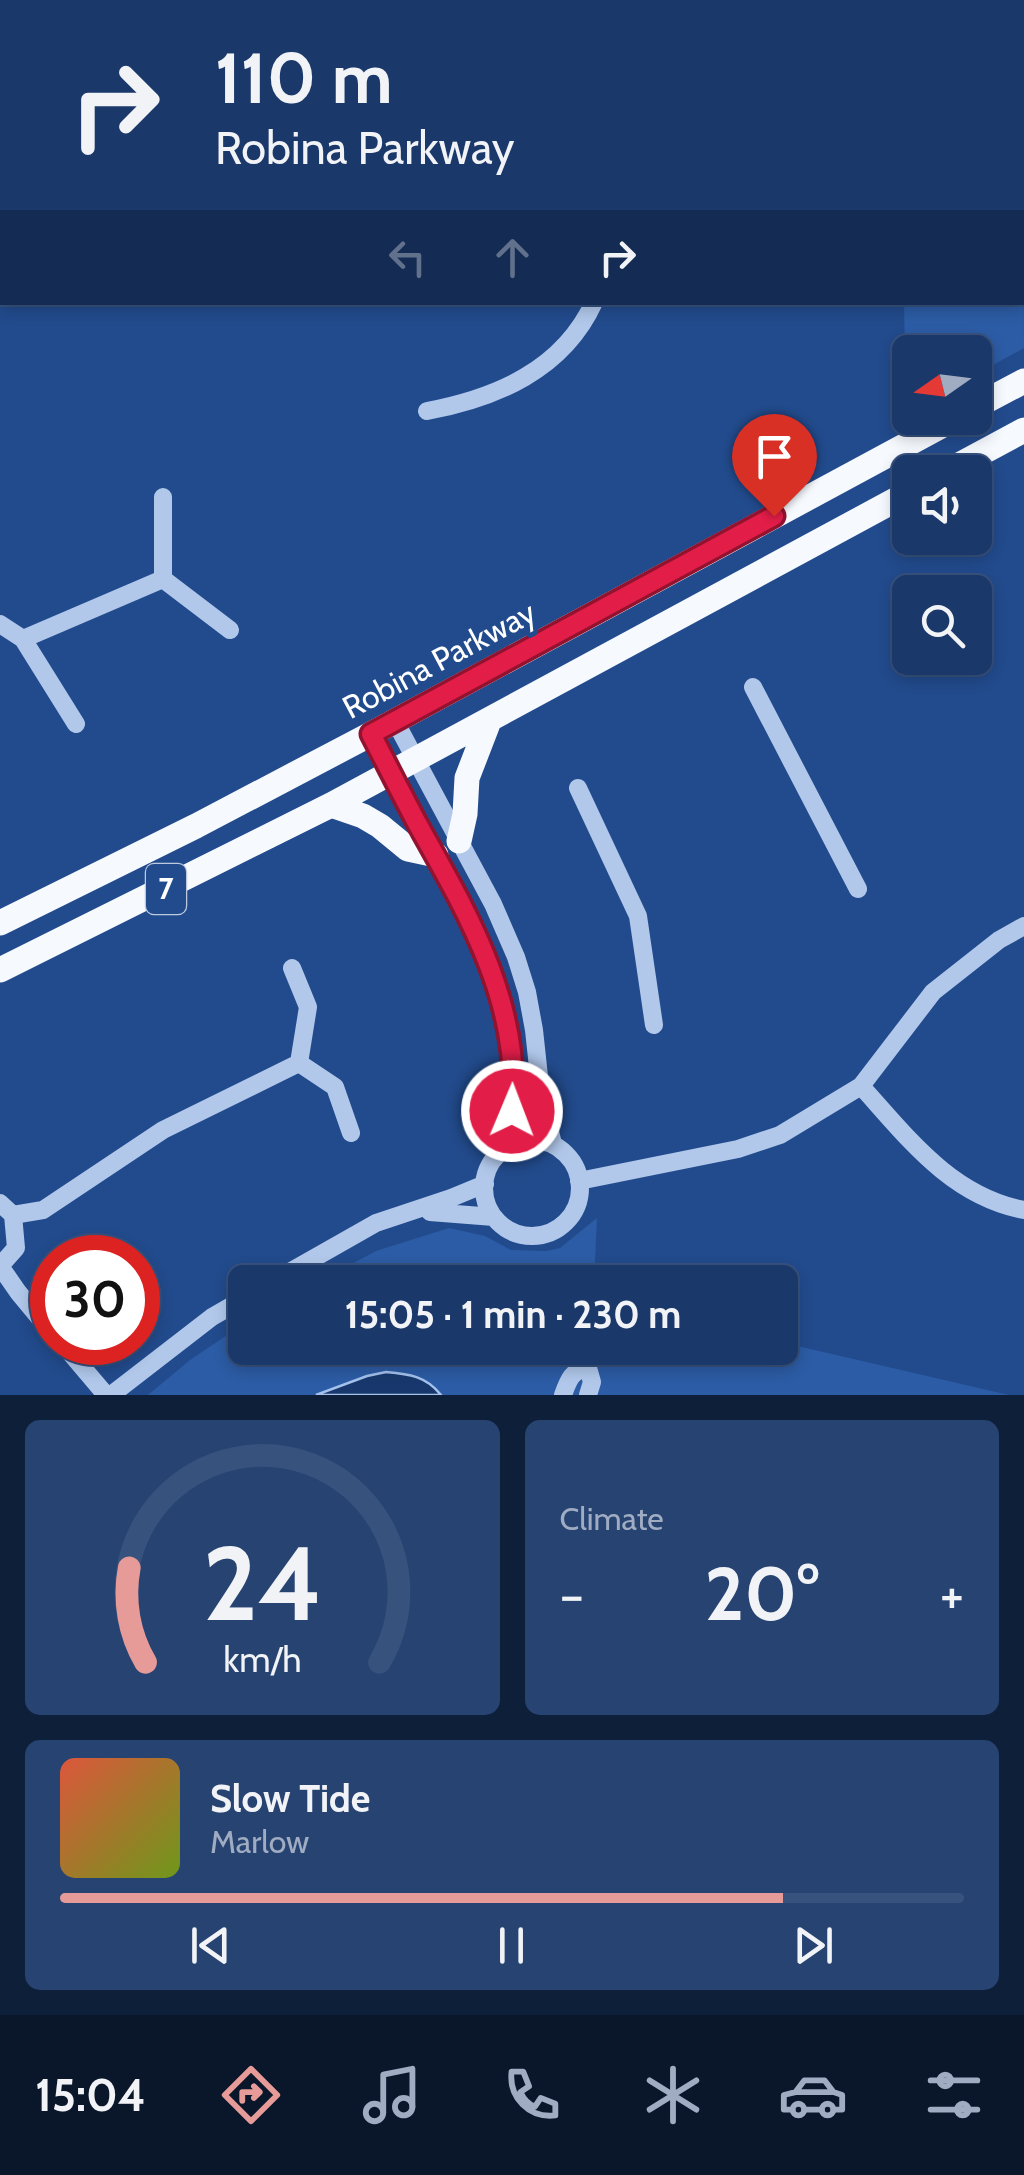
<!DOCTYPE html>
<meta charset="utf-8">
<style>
:root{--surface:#1a386a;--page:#274372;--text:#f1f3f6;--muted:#9facc1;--line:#38527e;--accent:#e69b98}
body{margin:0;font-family:Cabin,sans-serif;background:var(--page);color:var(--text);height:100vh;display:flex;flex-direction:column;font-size:38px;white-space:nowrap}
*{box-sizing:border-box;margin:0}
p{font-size:32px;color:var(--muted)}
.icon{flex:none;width:55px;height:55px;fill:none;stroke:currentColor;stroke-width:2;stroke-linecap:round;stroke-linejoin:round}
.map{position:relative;height:1395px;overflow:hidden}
.panel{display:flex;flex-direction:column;gap:25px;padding:25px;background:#0e1f3a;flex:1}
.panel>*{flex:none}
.banner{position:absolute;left:0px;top:0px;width:1025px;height:305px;box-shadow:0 5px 15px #0003,0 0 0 2px var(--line);background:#1a386a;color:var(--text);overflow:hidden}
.needle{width:65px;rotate:256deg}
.buttons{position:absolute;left:892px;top:335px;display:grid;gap:20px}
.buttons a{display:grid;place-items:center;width:100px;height:100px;border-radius:15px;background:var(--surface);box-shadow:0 5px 15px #0003,0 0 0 2px var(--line);font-size:50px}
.speed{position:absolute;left:30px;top:1235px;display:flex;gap:20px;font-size:50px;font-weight:700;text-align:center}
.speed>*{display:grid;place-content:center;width:130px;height:130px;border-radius:50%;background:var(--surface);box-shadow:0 5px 15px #0003,0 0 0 2px var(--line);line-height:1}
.speed .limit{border:15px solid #d22;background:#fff;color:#111}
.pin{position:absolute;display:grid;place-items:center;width:85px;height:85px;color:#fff;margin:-102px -42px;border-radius:50% 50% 50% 0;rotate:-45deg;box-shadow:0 0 10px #0007}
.pin .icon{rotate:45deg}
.me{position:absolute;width:110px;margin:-55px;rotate:1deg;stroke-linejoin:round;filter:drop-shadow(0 0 8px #0008)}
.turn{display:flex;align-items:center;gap:35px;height:210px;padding:0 50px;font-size:45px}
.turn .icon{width:130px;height:130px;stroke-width:2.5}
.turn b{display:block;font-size:70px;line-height:85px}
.lanes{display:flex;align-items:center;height:95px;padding:0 50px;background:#0003;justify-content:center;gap:50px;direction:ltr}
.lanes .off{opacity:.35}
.big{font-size:75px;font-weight:700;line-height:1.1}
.panel .tile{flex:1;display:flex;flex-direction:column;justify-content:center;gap:15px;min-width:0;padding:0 35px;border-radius:15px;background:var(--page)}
.panel .dial{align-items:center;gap:0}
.dial svg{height:260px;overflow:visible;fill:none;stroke:var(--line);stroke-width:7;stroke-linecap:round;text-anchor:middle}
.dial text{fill:var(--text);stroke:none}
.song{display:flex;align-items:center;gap:30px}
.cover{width:120px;height:120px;border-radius:15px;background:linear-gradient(135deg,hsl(10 70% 55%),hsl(80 70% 35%))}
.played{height:10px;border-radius:5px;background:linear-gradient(90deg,var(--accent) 80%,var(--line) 80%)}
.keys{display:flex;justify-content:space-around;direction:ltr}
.heat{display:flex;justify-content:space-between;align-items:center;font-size:55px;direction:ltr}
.panel .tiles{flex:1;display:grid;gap:25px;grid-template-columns:1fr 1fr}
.tile:last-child{grid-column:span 2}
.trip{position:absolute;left:228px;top:1265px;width:570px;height:100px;border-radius:15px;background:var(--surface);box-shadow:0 5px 15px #0003,0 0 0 2px var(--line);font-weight:700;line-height:100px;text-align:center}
.tabs{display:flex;height:160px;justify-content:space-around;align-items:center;background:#0a162a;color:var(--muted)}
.tabs .icon{width:70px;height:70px}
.tabs .active{color:var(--accent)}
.tabs b{font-size:45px;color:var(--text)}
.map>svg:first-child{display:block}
.green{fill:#2c5ca5}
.water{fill:#18386d;stroke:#a5c2ed;stroke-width:2.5}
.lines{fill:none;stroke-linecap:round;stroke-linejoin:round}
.minor{stroke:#b1c8eb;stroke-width:18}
.major{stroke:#f6f9fe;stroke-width:25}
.route-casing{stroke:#92132f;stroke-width:25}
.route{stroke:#e11d48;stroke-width:18}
.labels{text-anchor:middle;stroke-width:10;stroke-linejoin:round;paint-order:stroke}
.shield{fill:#224b8d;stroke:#bdc9dd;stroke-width:2.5}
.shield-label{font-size:30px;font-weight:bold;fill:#fff}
.street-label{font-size:32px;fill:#fff;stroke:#224b8d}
</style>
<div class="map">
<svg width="1024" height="1395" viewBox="0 0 1024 1395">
<rect width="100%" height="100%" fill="#224b8d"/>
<!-- green -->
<path class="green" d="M 1023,74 L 1024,348 L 975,375 L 975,352 L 910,352 L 910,412 L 906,414 L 904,303 L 1022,302 Z
M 597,1218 L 594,1282 L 318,1282 L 376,1251 L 449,1228 L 485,1236 L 511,1250 L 546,1251 L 560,1248 Z
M 245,1323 L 245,1348 L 780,1348 L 780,1342 L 1009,1395 L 148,1395 L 190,1360 Z"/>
<!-- water -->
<path class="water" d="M 628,0 L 872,0 L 869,2 L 630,2 Z
M 386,1372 C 409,1374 426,1376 441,1395 L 316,1395 L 367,1376 Z"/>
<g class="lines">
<!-- minor -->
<path class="minor" d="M 242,0 L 249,2
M 435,2 L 436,0
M 1011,2 L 1013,0
M 0,240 L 2,240
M 427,411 C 496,398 563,370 594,302
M 163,497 L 163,579 L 230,630
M 0,624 L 23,639 L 76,724
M 23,639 L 163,579
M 753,687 L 858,889
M 395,721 L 493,904 L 516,957 L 527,992 L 534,1030 L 541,1095 L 553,1144
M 371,734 C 386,763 401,793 417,822 C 458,897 505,974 513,1061 C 516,1092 509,1121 502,1151
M 578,788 L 638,916 L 654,1025
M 292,968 L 308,1007 L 299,1063 L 335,1087 L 351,1133
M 861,1086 C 908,1138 951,1196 1024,1210
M484 1188a48 48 0 1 1 96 0a48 48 0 1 1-96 0Z
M 579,1181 L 738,1149 L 780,1135 L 861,1086 L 933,992 L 999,940 L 1024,926
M 0,1203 L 13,1215 L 16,1248 L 0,1266
M 430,1212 L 494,1217
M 13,1215 L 43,1210 L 163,1130 L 299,1063
M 0,1266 L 18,1292 L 52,1333
M 272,1282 L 376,1223 L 451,1198 L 485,1184
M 61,1342 L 106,1395
M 111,1395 L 212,1317 L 245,1298
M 563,1395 C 568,1381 572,1369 588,1368 L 592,1382 L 588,1395"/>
<!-- major -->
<path class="major" d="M 975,407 L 1024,381
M 946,472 L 1024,430
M 331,805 L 363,816 L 380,826 L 408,849 L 436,855
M 459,841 L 465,814 L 467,778 L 489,721
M 0,923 L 196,826 L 371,734 L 956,418
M 0,970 L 331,805 L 910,492"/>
</g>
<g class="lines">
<defs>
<path id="route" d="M 512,1111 C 522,1005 467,912 417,823 C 401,793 386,763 371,734 L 774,516"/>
</defs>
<!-- route casing -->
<use href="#route" class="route-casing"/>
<!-- route -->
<use href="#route" class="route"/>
</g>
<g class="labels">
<!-- shield labels -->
<rect class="shield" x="146" y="864" width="40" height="50" rx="8"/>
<g class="shield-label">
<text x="166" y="899">7</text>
</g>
<!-- street labels -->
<g class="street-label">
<text transform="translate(439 660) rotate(-28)" y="11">Robina Parkway</text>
</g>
</g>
</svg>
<div class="buttons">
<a><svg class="needle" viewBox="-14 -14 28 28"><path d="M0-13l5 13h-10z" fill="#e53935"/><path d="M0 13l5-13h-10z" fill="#9facc1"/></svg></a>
<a><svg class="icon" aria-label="sound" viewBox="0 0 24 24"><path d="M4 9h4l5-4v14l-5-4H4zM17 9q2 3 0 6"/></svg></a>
<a><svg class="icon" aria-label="search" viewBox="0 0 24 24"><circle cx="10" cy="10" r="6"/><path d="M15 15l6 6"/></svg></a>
</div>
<div class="speed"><div class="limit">30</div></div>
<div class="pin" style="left:774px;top:516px;background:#d93025"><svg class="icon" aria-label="arrive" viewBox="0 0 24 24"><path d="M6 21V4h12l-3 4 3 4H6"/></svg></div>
<svg class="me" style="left:512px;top:1111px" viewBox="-20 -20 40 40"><circle r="17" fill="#e11d48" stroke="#fff" stroke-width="3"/><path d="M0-11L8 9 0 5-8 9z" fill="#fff"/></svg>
<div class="trip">15:05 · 1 min · 230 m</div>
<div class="banner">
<div class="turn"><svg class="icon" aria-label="right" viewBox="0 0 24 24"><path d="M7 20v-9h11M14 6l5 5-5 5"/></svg><div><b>110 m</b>Robina Parkway</div></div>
<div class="lanes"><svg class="icon off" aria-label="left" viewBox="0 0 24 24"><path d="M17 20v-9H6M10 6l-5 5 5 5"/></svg><svg class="icon off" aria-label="ahead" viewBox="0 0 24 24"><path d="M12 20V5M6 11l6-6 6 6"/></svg><svg class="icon" aria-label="right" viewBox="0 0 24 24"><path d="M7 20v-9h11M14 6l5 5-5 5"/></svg></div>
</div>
</div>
<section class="panel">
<div class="tiles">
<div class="tile dial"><svg viewBox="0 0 100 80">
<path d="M14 69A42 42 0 1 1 86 69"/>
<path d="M14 69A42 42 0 0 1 9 40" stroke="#e69b98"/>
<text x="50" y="56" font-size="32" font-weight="700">24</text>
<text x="50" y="72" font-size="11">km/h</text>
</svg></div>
<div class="tile"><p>Climate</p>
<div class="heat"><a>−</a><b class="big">20°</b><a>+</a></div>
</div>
<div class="tile">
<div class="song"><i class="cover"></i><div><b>Slow Tide</b><p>Marlow</p></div></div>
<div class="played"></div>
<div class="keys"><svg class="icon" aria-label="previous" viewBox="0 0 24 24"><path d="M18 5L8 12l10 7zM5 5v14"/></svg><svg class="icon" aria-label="pause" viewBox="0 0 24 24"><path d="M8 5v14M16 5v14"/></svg><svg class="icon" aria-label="next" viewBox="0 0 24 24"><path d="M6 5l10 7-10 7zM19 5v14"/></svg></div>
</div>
</div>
</section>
<nav class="tabs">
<b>15:04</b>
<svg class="icon active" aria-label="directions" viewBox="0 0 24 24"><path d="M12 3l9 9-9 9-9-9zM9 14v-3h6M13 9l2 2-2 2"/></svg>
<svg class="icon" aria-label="music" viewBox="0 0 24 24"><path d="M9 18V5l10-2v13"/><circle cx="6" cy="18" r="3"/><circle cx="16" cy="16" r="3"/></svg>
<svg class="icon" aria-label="phone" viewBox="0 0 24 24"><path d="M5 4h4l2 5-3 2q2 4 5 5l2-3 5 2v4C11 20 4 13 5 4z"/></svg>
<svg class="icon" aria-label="climate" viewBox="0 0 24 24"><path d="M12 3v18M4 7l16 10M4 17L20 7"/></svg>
<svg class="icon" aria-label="car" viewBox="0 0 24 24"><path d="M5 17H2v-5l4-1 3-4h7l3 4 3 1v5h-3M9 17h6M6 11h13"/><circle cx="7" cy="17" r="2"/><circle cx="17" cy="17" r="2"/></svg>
<svg class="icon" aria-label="filters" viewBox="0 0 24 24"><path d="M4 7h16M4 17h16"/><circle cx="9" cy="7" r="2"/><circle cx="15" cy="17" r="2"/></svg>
</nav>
